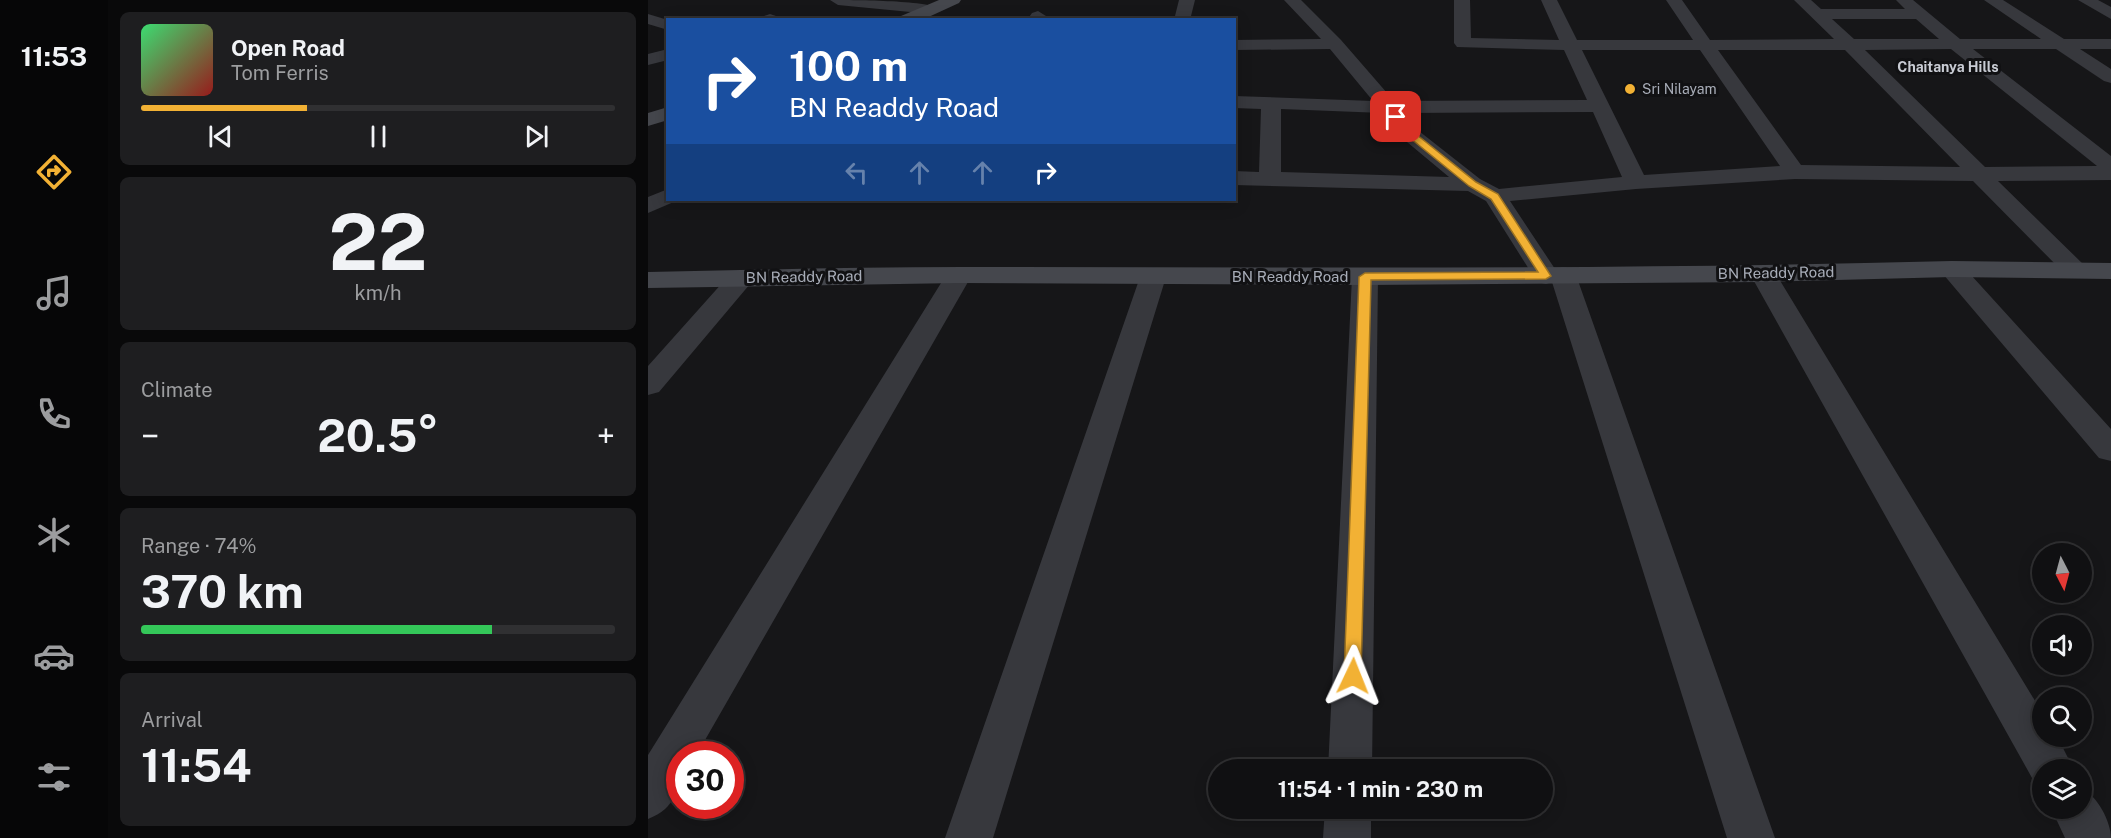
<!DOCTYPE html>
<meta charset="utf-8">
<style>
:root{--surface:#101012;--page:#1e1e20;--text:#f1f3f6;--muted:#9c9d9f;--line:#303032;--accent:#f2b134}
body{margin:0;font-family:"Public Sans",sans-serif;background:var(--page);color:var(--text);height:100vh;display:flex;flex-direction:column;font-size:22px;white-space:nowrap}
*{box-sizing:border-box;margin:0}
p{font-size:20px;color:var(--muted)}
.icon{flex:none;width:33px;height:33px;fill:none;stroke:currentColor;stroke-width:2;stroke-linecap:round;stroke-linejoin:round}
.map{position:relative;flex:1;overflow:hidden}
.side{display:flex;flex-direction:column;gap:12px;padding:12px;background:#09090a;width:540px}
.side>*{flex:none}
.banner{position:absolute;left:18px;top:18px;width:570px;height:183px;border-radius:0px;box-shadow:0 3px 15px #0003,0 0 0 2px var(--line);background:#1a4fa0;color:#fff;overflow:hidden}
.needle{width:39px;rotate:174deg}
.fabs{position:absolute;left:1384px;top:543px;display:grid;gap:12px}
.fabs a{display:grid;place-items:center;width:60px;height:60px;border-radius:50%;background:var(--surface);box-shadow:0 3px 15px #0003,0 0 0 2px var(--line);font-size:30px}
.speed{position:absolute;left:18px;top:741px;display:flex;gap:12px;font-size:30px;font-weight:700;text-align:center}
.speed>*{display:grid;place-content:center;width:78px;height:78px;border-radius:50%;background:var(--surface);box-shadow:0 3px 15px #0003,0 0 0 2px var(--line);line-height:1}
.speed .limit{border:9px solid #d22;background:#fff;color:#111}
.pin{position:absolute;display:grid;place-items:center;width:51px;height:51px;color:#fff;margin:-26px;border-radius:12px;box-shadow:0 3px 9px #0006}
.me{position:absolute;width:66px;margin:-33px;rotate:2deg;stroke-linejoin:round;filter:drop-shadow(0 0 4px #0008)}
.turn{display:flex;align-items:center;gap:21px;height:126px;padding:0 24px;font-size:27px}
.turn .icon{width:78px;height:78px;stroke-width:2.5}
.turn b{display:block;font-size:42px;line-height:51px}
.lanes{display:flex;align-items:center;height:57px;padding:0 24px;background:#0003;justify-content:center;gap:30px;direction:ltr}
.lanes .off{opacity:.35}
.big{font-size:45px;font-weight:700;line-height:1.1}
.side .widget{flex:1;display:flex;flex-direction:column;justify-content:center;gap:9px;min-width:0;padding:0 21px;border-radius:9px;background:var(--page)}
.side .dial{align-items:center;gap:0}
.dial b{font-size:78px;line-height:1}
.song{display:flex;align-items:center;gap:18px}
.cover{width:72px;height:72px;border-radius:9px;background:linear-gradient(135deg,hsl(140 70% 55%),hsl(0 70% 35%))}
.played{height:6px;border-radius:3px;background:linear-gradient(90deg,var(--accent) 35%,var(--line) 35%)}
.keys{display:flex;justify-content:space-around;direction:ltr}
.heat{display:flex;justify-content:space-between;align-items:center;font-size:33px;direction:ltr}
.charge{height:9px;border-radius:4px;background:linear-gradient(90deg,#34c759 74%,var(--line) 0)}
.trip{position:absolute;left:560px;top:759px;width:345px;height:60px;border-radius:30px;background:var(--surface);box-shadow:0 3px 15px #0003,0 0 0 2px var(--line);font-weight:700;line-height:60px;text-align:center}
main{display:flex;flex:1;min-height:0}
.menu{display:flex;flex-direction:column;width:108px;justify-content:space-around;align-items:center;background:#060607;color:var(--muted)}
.menu .icon{width:42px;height:42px}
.menu .active{color:var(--accent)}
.menu b{font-size:27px;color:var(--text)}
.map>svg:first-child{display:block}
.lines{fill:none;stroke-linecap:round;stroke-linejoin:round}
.street{fill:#37383d;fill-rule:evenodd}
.secondary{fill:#45474d;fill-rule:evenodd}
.route{fill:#f2b134;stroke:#9d7322;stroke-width:1.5}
.poi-dot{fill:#f2b134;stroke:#111113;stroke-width:2}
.labels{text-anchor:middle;stroke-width:6;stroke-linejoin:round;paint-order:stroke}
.far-neighbourhood-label{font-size:14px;font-weight:bold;fill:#c9ccd4;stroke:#111113}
.far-poi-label{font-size:14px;fill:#a8adb8;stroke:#111113;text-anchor:start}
.street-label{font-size:15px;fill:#a8adb8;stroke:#111113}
</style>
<main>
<nav class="menu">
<b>11:53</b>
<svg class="icon active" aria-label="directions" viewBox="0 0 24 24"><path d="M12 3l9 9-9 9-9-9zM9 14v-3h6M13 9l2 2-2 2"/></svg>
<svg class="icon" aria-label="music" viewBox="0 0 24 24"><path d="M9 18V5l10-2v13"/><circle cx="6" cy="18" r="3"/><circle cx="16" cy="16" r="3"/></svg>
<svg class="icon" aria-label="phone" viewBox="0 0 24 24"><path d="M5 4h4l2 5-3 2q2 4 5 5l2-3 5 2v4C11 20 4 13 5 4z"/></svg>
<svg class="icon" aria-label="climate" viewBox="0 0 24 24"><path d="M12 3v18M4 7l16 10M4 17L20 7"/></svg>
<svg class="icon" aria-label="car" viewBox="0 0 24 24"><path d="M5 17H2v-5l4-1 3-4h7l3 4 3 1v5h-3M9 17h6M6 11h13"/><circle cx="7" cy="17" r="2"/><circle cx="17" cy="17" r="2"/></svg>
<svg class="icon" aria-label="filters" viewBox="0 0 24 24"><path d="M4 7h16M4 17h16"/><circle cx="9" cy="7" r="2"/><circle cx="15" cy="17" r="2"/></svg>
</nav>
<section class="side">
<div class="widget">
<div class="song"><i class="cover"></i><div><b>Open Road</b><p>Tom Ferris</p></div></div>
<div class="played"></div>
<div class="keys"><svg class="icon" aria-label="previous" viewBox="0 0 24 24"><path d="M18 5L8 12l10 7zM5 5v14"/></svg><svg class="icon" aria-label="pause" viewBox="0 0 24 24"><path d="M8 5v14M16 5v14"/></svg><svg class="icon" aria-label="next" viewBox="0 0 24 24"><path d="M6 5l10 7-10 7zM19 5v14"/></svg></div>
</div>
<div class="widget dial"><b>22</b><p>km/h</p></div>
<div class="widget"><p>Climate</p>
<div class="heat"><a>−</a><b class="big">20.5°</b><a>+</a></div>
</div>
<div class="widget"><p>Range · 74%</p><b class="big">370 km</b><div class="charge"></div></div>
<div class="widget"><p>Arrival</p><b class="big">11:54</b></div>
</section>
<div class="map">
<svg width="1463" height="838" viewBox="0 0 1463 838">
<rect width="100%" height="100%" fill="#161618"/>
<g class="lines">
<!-- street -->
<path class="street" d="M 182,0 C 201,0 281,0 291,9 L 283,14 L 190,5 Z
M 531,0 L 547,0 L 542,20 L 526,20 Z
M 636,0 L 653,0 L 693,40 L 746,101 L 939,100 L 916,50 L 809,47 L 806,43 L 806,0 L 822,0 L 823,38 L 911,40 L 893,0 L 909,0 L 929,40 L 1045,40 L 1018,0 L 1034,0 L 1062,40 L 1186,39 L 1146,0 L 1163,0 L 1173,9 L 1257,9 L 1248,0 L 1265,0 L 1312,39 L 1393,39 L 1336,0 L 1355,0 L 1416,39 L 1463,39 L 1463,49 L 1432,49 L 1463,69 L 1463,83 L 1456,81 L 1408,49 L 1325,49 L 1463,156 L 1463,180 L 1350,181 L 1436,265 L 1440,270 L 1436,275 L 1427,278 L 1418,275 L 1325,181 L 1147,179 L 988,189 L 862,201 L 907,269 L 915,267 L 924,269 L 928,275 L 1127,838 L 1079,838 L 904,282 L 898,284 L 889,282 L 838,201 L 820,191 L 586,185 L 586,171 L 611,172 L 613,109 L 586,108 L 586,96 L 725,101 L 682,49 L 586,50 L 586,40 L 673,39 ZM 1184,19 L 1268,19 L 1291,39 L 1206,39 ZM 1303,49 L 1449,166 L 1337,167 L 1217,50 ZM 934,50 L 1052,50 L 1132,166 L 996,175 ZM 1070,50 L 1197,50 L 1312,167 L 1153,165 ZM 633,109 L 735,113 L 747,132 L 801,177 L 633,172 ZM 945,112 L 974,177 L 851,189 L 832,179 L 762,124 L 755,113 Z
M 1430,0 L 1450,0 L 1463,7 L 1463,19 Z
M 390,11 L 398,16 L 396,20 L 379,20 L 384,13 Z
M 0,14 L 20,20 L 20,30 L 0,24 Z
M 122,14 L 128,16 L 130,20 L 114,20 L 116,16 Z
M 20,49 L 20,60 L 0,65 L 0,54 Z
M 20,189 L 20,200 L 28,201 L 0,213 L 0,197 Z
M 1304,261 L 1313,264 L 1463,429 L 1463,461 L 1451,458 L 1295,274 L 1291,269 L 1295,264 Z
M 1115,266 L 1124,268 L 1128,274 L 1395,714 L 1395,736 L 1409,736 L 1426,770 L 1395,770 L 1395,787 L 1388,785 L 1102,274 L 1106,268 Z
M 311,267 L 320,269 L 324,275 L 49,754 L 32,754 C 32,784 31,807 0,819 L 0,755 L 298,275 L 302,269 Z
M 505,269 L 514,271 L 518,277 L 345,838 L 297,838 L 492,277 L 496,271 Z
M 717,269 L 726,271 L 730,277 L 724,770 L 680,770 L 704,277 L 708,271 Z
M 93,270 L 102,272 L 106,278 L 102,284 L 11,392 L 0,395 L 0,366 L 84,272 Z
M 1434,789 C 1449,795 1463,822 1463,838 L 1417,838 L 1403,808 L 1434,808 Z
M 677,808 L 723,808 L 723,838 L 675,838 Z"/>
<!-- secondary -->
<path class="secondary" d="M 291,0 L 313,0 L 311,3 L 274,20 L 251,20 L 253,16 Z
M 20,107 L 20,120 L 0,126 L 0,113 Z
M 1304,261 L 1463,263 L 1463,279 L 1304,277 L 1115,282 L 717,285 L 311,283 L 0,288 L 0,272 C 105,270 210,267 315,267 C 644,267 974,270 1304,261 Z"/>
</g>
<!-- route -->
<path class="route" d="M 748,114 L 751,115 L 758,126 L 828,182 L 850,194 L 903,276 L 898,279 L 723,280 L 713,676 L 711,681 L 705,683 L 698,681 L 696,676 L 711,277 L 717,273 L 890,272 L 843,199 L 821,186 L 751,129 L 743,117 Z"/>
<!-- markers -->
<circle class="poi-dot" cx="982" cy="89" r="6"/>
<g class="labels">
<!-- far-neighbourhood labels -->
<g class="far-neighbourhood-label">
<text x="1300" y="72">Chaitanya Hills</text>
</g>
<!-- far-poi labels -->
<g class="far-poi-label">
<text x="994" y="94">Sri Nilayam</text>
</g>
<!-- street labels -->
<g class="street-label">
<text transform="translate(1128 273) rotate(-1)" y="5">BN Readdy Road</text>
<text transform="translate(156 277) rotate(-1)" y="5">BN Readdy Road</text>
<text x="642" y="282">BN Readdy Road</text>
</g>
</g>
</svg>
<div class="fabs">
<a><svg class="needle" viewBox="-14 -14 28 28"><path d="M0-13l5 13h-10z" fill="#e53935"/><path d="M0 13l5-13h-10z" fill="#9c9d9f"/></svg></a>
<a><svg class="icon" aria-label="sound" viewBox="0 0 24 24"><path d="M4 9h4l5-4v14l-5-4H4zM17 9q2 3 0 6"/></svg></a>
<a><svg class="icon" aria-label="search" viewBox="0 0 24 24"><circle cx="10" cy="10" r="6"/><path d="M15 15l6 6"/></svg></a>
<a><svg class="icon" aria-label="layers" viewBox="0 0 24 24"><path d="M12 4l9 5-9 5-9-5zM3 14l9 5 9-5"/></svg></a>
</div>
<div class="speed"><div class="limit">30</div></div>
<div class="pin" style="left:748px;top:117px;background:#d93025"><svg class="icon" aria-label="arrive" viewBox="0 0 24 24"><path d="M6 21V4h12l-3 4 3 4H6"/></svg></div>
<svg class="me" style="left:705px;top:676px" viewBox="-20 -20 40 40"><path d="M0-17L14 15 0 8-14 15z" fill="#f2b134" stroke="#fff" stroke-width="4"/></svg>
<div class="trip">11:54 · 1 min · 230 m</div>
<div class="banner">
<div class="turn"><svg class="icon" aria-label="right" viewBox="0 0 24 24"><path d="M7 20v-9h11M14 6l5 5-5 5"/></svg><div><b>100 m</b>BN Readdy Road</div></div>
<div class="lanes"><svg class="icon off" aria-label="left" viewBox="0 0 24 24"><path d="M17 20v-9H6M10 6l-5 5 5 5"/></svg><svg class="icon off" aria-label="ahead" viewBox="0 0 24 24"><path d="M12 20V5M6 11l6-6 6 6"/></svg><svg class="icon off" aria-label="ahead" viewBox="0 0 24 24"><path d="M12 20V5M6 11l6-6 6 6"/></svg><svg class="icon" aria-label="right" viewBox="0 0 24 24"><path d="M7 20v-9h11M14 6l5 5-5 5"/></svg></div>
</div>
</div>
</main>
